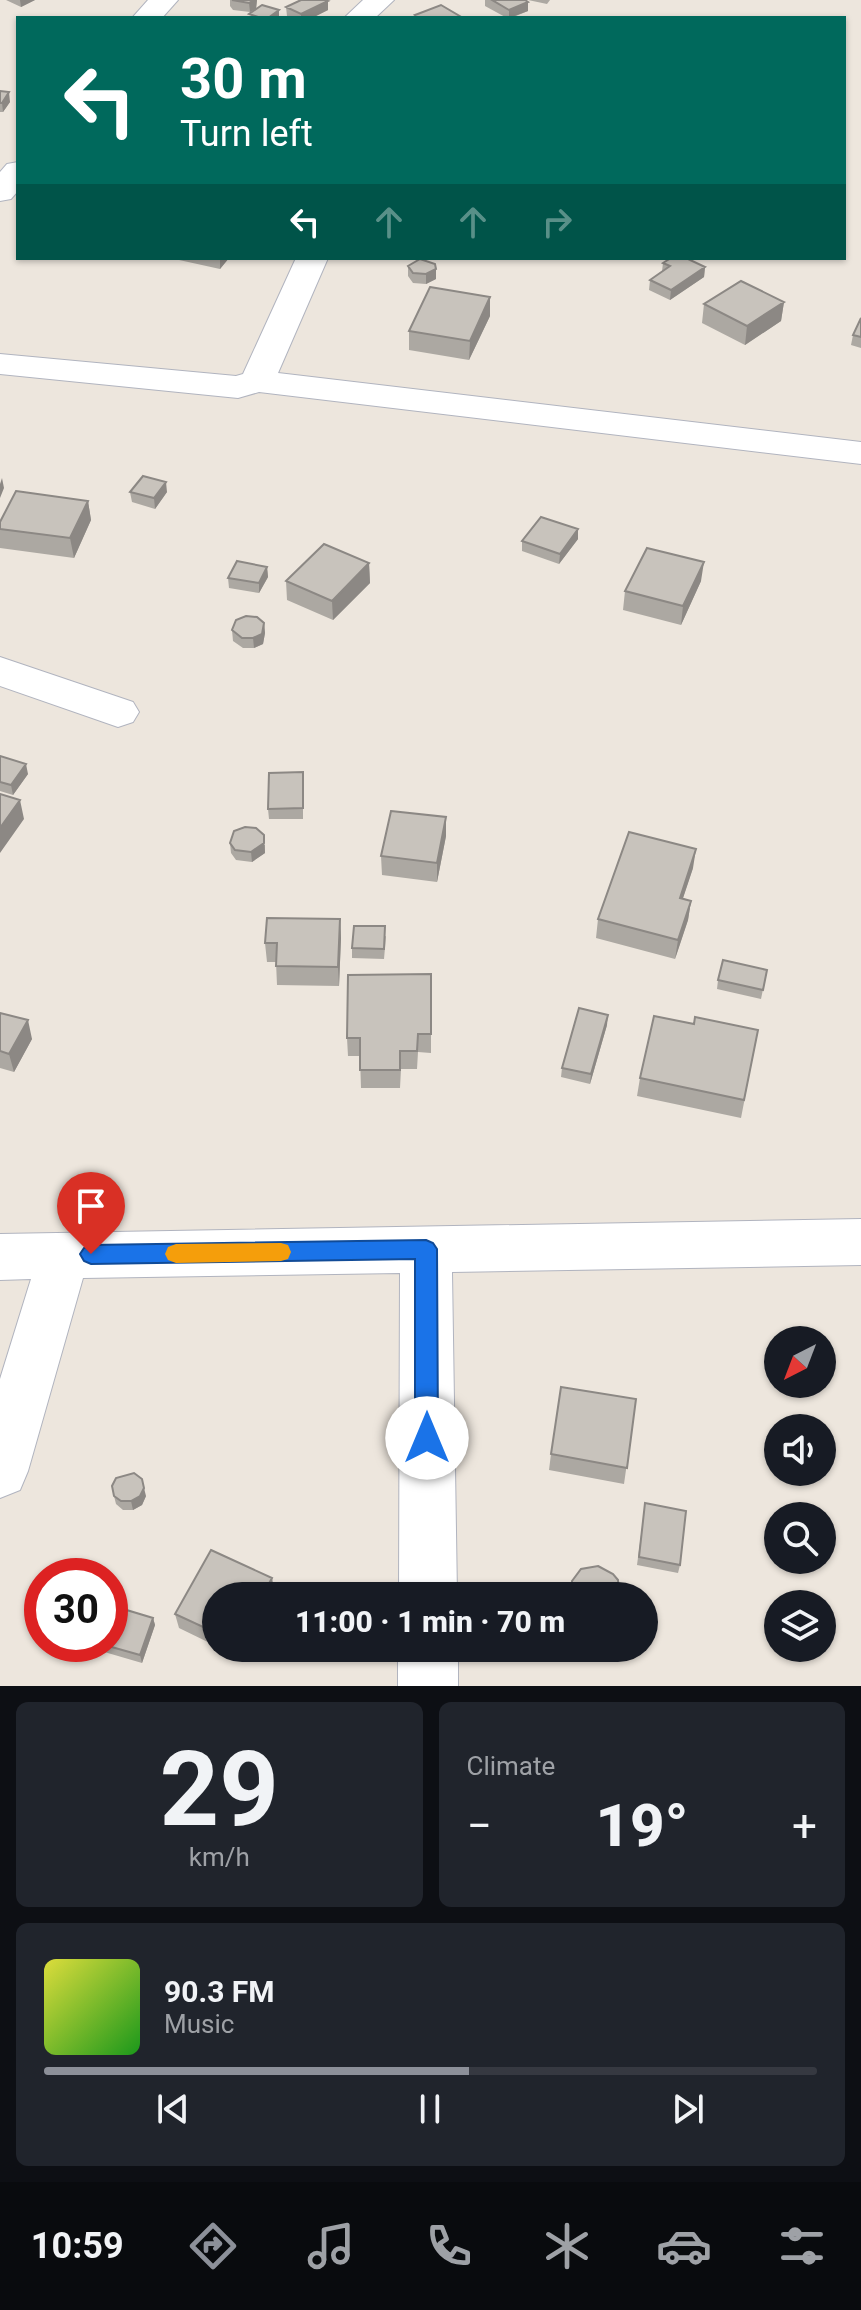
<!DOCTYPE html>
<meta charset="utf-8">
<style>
:root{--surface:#171b24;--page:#20242c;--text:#f1f3f6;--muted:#9ea1a6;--line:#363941;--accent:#8c9099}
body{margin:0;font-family:Roboto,sans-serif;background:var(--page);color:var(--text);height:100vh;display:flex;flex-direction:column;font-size:30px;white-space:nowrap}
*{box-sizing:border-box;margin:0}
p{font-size:26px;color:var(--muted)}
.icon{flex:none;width:44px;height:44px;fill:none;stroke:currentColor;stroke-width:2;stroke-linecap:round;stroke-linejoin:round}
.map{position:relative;height:1686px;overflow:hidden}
.sheet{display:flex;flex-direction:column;gap:16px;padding:16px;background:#0d0f14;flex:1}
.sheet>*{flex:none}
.top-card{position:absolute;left:16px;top:16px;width:830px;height:244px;border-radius:0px;box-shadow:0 2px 6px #0004;background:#00695c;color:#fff;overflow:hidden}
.needle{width:52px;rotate:222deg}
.controls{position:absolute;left:764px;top:1326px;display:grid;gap:16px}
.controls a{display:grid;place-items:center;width:72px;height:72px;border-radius:50%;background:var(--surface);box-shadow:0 2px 6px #0004;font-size:40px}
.speed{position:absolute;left:24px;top:1558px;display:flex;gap:16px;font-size:40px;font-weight:700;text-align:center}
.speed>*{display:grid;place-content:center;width:104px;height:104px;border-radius:50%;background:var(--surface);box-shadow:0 2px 6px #0004;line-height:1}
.speed .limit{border:12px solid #d22;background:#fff;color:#111}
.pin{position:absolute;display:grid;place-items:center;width:68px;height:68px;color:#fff;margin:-82px -34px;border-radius:50% 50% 50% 0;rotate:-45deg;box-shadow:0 0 8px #0007}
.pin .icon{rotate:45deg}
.me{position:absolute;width:88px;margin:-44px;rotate:0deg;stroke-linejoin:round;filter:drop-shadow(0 0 6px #0008)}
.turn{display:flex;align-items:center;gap:28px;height:168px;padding:0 32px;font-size:36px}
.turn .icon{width:104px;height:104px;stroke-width:2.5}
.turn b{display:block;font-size:56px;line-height:68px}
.lanes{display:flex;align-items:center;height:76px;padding:0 32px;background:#0003;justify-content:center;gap:40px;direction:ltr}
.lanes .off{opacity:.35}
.big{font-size:60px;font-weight:800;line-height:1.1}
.sheet .tile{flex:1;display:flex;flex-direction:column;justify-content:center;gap:12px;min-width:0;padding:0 28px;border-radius:12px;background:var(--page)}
.sheet .dial{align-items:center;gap:0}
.dial b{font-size:104px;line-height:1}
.song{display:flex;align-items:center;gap:24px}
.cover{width:96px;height:96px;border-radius:12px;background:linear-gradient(135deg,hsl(60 70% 55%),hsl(120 70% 35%))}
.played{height:8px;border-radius:4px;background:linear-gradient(90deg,var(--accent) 55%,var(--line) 55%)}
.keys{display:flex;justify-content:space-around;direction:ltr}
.heat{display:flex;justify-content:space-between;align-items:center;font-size:44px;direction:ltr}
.sheet .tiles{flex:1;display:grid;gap:16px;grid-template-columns:1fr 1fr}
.tile:last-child{grid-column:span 2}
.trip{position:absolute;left:202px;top:1582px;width:456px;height:80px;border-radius:40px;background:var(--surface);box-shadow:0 2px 6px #0004;font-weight:800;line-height:80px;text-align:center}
.tabs{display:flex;height:128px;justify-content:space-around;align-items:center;background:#090b0e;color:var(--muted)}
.tabs .icon{width:56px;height:56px}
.tabs .on{color:var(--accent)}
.tabs b{font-size:36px;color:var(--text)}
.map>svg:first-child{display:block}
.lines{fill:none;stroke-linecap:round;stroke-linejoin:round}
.minor-casing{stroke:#b1b4bf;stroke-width:2}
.minor{fill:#fff;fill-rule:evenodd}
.wall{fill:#aca8a2}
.shaded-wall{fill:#8c8884}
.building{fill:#c8c3bc;stroke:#8c8884;stroke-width:2}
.route{fill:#1a73e8;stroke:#114b97;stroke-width:2}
.slow{fill:#f59e0b}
</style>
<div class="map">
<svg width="861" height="1686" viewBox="0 0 861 1686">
<rect width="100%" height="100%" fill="#ede6dd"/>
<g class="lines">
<defs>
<path id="minor" d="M 148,0 L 178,0 L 162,18 L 132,18 Z
M 363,0 L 394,0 L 375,18 L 344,18 Z
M 18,162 L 18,191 L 11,199 L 0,201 L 0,172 L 7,164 Z
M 296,258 L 328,258 L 278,373 L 861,442 L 861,464 L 259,392 L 238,398 L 0,374 L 0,354 L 236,376 L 243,374 Z
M 0,657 L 133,702 L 139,712 L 133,722 L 118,727 L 0,686 Z
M 861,1219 L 861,1265 L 452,1272 L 457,1596 L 399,1596 L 400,1273 L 83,1278 L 28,1471 L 20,1490 L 0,1498 L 0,1379 L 31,1279 L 0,1280 L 0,1234 Z
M 398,1648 L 458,1648 L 458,1686 L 398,1686 Z"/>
</defs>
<!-- minor casing -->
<use href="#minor" class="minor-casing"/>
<!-- minor -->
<use href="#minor" class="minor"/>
</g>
<!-- wall -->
<path class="wall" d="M 6,0 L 35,0 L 21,7 Z
M 230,0 L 257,0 L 256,9 L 250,12 L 233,10 L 230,6 Z
M 485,0 L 525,0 L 528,11 L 511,18 L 507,18 L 485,6 Z
M 528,0 L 550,0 L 547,4 Z
M 328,1 L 328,10 L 312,18 L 290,18 L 287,16 L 286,7 Z
M 0,91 L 10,102 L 3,112 L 0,112 Z
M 170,258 L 229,258 L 220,269 Z
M 663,263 L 705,267 L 704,277 L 670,300 L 649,290 L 650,280 L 662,271 Z
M 408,266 L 436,279 L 426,284 L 413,283 L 408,276 Z
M 784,302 L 781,321 L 745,345 L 702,323 L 704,304 Z
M 490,316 L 469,360 L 409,350 L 409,331 Z
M 861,318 L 861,348 L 851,345 L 853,335 Z
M 130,492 L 167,492 L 155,509 L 132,502 Z
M 88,501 L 91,520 L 74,558 L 0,548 L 0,522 Z
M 578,529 L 578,539 L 559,564 L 522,551 L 522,541 Z
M 369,563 L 370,583 L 333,620 L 287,600 L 286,581 Z
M 267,567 L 268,577 L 259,593 L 229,588 L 228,578 Z
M 701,581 L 681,625 L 623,610 L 625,591 Z
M 264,623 L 265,633 L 263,644 L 254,648 L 243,648 L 233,641 L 232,630 Z
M 0,756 L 28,774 L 13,795 L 0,791 Z
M 303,772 L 303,819 L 269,819 L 268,809 Z
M 446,817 L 446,836 L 437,882 L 382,875 L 381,856 Z
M 230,843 L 265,845 L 265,853 L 252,862 L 236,860 L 231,853 Z
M 693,868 L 683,898 L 691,901 L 688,920 L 675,959 L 596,938 L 598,919 Z
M 340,919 L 341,938 L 339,986 L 277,985 L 276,962 L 267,962 L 265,943 Z
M 386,936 L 384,959 L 352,958 L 352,948 Z
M 767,970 L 761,999 L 717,989 L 718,980 Z
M 431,974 L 431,1053 L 418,1052 L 417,1069 L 401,1069 L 400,1088 L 361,1088 L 360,1056 L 348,1056 L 347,1038 Z
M 0,1013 L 32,1039 L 14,1072 L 0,1068 Z
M 694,1024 L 758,1030 L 741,1118 L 637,1096 L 640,1078 Z
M 607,1025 L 590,1084 L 561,1077 L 562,1068 Z
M 636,1399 L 624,1484 L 549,1470 L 551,1454 Z
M 114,1496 L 146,1496 L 142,1505 L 133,1510 L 123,1510 L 116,1504 Z
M 644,1512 L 680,1565 L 678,1573 L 637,1565 Z
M 211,1550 L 272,1578 L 274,1593 L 272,1596 L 216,1596 L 216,1646 L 179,1628 L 175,1614 Z
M 153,1618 L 155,1625 L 142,1663 L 77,1644 L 110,1644 Z
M 219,1648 L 245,1648 L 240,1658 Z"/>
<!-- shaded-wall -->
<path class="shaded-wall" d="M 20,0 L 35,0 L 21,7 Z
M 254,0 L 257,0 L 256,9 L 250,12 L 249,3 Z
M 328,1 L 328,10 L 312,18 L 301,18 L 301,14 Z
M 528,2 L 528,11 L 509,18 L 509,10 Z
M 279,10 L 279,18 L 268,18 Z
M 9,92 L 10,102 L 3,112 L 2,103 Z
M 220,258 L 229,258 L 220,269 Z
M 705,267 L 704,277 L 670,300 L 671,290 Z
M 436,269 L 436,279 L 426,284 L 426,274 Z
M 490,297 L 490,316 L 469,360 L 470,341 Z
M 784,302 L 781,321 L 745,345 L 747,326 Z
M 2,478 L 4,488 L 0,498 L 0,484 Z
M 166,482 L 167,492 L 155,509 L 154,498 Z
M 88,501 L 91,520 L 74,558 L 70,538 Z
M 578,529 L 578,539 L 559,564 L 560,554 Z
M 704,562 L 701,581 L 681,625 L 683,606 Z
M 369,563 L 370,583 L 333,620 L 332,601 Z
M 267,567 L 268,577 L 259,593 L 259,583 Z
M 264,623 L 265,633 L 263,644 L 254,648 L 253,638 Z
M 26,764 L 28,774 L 13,795 L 11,785 Z
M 20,800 L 24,819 L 0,853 L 0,828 Z
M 446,817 L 446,836 L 437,882 L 437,863 Z
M 264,835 L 265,853 L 252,862 L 251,852 Z
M 696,849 L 693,868 L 677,916 L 680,898 Z
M 691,901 L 688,920 L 675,959 L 678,940 Z
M 340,919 L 341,938 L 339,986 L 338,967 Z
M 608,1015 L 607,1025 L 590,1084 L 591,1074 Z
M 28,1020 L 32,1039 L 14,1072 L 9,1054 Z
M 144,1488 L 146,1496 L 142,1505 L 133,1510 L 131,1501 Z
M 272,1578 L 274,1593 L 272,1596 L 262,1596 Z
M 153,1618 L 155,1625 L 142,1663 L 140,1655 Z
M 238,1648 L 245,1648 L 240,1658 Z"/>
<!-- building -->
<path class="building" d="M 232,0 L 254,0 L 249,3 Z
M 301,0 L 325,0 L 328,1 L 301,14 L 286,7 Z
M 492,0 L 525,0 L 528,2 L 509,10 Z
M 262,5 L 279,10 L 268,18 L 261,18 L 249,14 Z
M 441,5 L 463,18 L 420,18 L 415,15 Z
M 0,91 L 9,92 L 2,103 L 0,103 Z
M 671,258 L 686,258 L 705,267 L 671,290 L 650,280 L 670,266 L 663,263 Z
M 420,259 L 435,264 L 436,269 L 426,274 L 413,273 L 408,266 Z
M 741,281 L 784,302 L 747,326 L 704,304 Z
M 430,287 L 490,297 L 470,341 L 409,331 Z
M 861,318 L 861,337 L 853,335 Z
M 143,476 L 166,482 L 154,498 L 130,492 Z
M 16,491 L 88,501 L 70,538 L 0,529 L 0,522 Z
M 541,517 L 578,529 L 560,554 L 522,541 Z
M 324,544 L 369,563 L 332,601 L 286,581 Z
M 647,548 L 704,562 L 683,606 L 625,591 Z
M 237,561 L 267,567 L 259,583 L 228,578 Z
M 246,616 L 257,617 L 264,623 L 262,634 L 253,638 L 242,638 L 232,630 L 236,620 Z
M 0,756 L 26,764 L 11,785 L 0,782 Z
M 303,772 L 303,808 L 268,809 L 269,773 Z
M 0,794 L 20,800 L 0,828 Z
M 391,811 L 446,817 L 437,863 L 381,856 Z
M 245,827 L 256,828 L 264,835 L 264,843 L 251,852 L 235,850 L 230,843 L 234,831 Z
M 629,832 L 696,849 L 680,898 L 691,901 L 678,940 L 598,919 Z
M 267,918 L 340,919 L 338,967 L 276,966 L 277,943 L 265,943 Z
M 354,926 L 385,926 L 384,949 L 352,948 Z
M 723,960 L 767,970 L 763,990 L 718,980 Z
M 431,974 L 431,1034 L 418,1034 L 417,1051 L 400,1051 L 400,1070 L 360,1070 L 360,1038 L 347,1038 L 348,975 Z
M 579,1008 L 608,1015 L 591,1074 L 562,1068 Z
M 0,1013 L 28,1020 L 9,1054 L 0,1051 Z
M 654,1016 L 694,1024 L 695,1017 L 758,1030 L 744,1100 L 640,1078 Z
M 561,1387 L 636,1399 L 627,1468 L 551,1454 Z
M 134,1473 L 142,1479 L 144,1488 L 140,1496 L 131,1501 L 121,1501 L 114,1496 L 112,1486 L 116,1478 Z
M 645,1503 L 686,1511 L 680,1565 L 639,1557 Z
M 211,1550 L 272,1578 L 262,1596 L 216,1596 L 216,1633 L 175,1614 Z
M 598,1566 L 613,1574 L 618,1580 L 619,1596 L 572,1596 L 572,1581 L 581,1569 Z
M 110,1605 L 153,1618 L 140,1655 L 101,1644 L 110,1644 Z"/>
<!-- route -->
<path class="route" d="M 426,1240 L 433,1243 L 437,1249 L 438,1438 L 435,1446 L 427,1449 L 419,1446 L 415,1438 L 415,1259 L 91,1264 L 84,1261 L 80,1254 L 84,1248 L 91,1245 Z"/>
<!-- slow -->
<path class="slow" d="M 281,1243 L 288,1245 L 291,1252 L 288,1259 L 281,1261 L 176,1263 L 168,1260 L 165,1254 L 168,1247 L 176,1244 Z"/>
</svg>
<div class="controls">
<a><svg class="needle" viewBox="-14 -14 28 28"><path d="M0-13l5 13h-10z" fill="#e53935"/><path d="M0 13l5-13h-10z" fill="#9ea1a6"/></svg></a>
<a><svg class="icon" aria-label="sound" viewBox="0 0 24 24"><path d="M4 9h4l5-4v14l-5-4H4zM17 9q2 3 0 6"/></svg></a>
<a><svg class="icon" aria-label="search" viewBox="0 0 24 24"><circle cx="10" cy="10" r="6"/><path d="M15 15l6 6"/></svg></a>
<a><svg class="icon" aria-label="layers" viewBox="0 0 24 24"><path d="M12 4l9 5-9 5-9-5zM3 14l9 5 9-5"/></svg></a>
</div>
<div class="speed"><div class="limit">30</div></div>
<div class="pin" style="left:91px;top:1254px;background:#d93025"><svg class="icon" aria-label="arrive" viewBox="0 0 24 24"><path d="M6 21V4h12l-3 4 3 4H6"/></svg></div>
<svg class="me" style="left:427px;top:1438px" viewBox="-20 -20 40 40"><circle r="19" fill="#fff"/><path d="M0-13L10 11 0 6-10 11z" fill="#1a73e8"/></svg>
<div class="trip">11:00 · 1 min · 70 m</div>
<div class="top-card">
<div class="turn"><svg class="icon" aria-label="left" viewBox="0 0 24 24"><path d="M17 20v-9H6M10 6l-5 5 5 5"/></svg><div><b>30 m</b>Turn left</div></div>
<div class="lanes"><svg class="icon" aria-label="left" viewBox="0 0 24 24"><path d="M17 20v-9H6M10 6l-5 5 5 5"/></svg><svg class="icon off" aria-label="ahead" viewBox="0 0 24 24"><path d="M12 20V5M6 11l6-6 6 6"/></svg><svg class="icon off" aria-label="ahead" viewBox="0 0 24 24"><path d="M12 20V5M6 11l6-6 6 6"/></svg><svg class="icon off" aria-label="right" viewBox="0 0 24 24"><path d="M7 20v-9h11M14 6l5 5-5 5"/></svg></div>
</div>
</div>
<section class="sheet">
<div class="tiles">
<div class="tile dial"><b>29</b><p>km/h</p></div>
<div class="tile"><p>Climate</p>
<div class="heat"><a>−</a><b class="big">19°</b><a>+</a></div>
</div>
<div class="tile">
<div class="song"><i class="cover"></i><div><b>90.3 FM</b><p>Music</p></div></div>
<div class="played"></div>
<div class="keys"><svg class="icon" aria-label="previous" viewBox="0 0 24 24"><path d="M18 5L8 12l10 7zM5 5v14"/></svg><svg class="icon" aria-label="pause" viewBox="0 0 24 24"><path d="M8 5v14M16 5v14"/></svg><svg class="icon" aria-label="next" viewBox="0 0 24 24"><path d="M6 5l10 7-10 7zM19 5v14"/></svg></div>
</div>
</div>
</section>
<nav class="tabs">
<b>10:59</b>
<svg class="icon on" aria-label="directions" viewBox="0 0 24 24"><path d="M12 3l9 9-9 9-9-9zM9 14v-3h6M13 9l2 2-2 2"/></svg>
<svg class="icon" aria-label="music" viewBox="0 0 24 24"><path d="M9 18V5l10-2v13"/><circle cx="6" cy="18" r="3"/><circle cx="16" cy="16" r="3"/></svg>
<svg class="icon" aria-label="phone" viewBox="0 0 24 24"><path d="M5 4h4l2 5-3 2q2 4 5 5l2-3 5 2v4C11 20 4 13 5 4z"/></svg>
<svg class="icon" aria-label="climate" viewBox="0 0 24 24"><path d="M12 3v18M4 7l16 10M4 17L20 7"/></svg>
<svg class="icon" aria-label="car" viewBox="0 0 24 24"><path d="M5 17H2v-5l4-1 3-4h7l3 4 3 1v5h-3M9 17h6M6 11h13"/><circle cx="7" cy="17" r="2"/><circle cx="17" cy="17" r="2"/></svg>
<svg class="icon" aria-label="filters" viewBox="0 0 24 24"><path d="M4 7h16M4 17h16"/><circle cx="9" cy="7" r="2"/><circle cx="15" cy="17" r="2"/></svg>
</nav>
